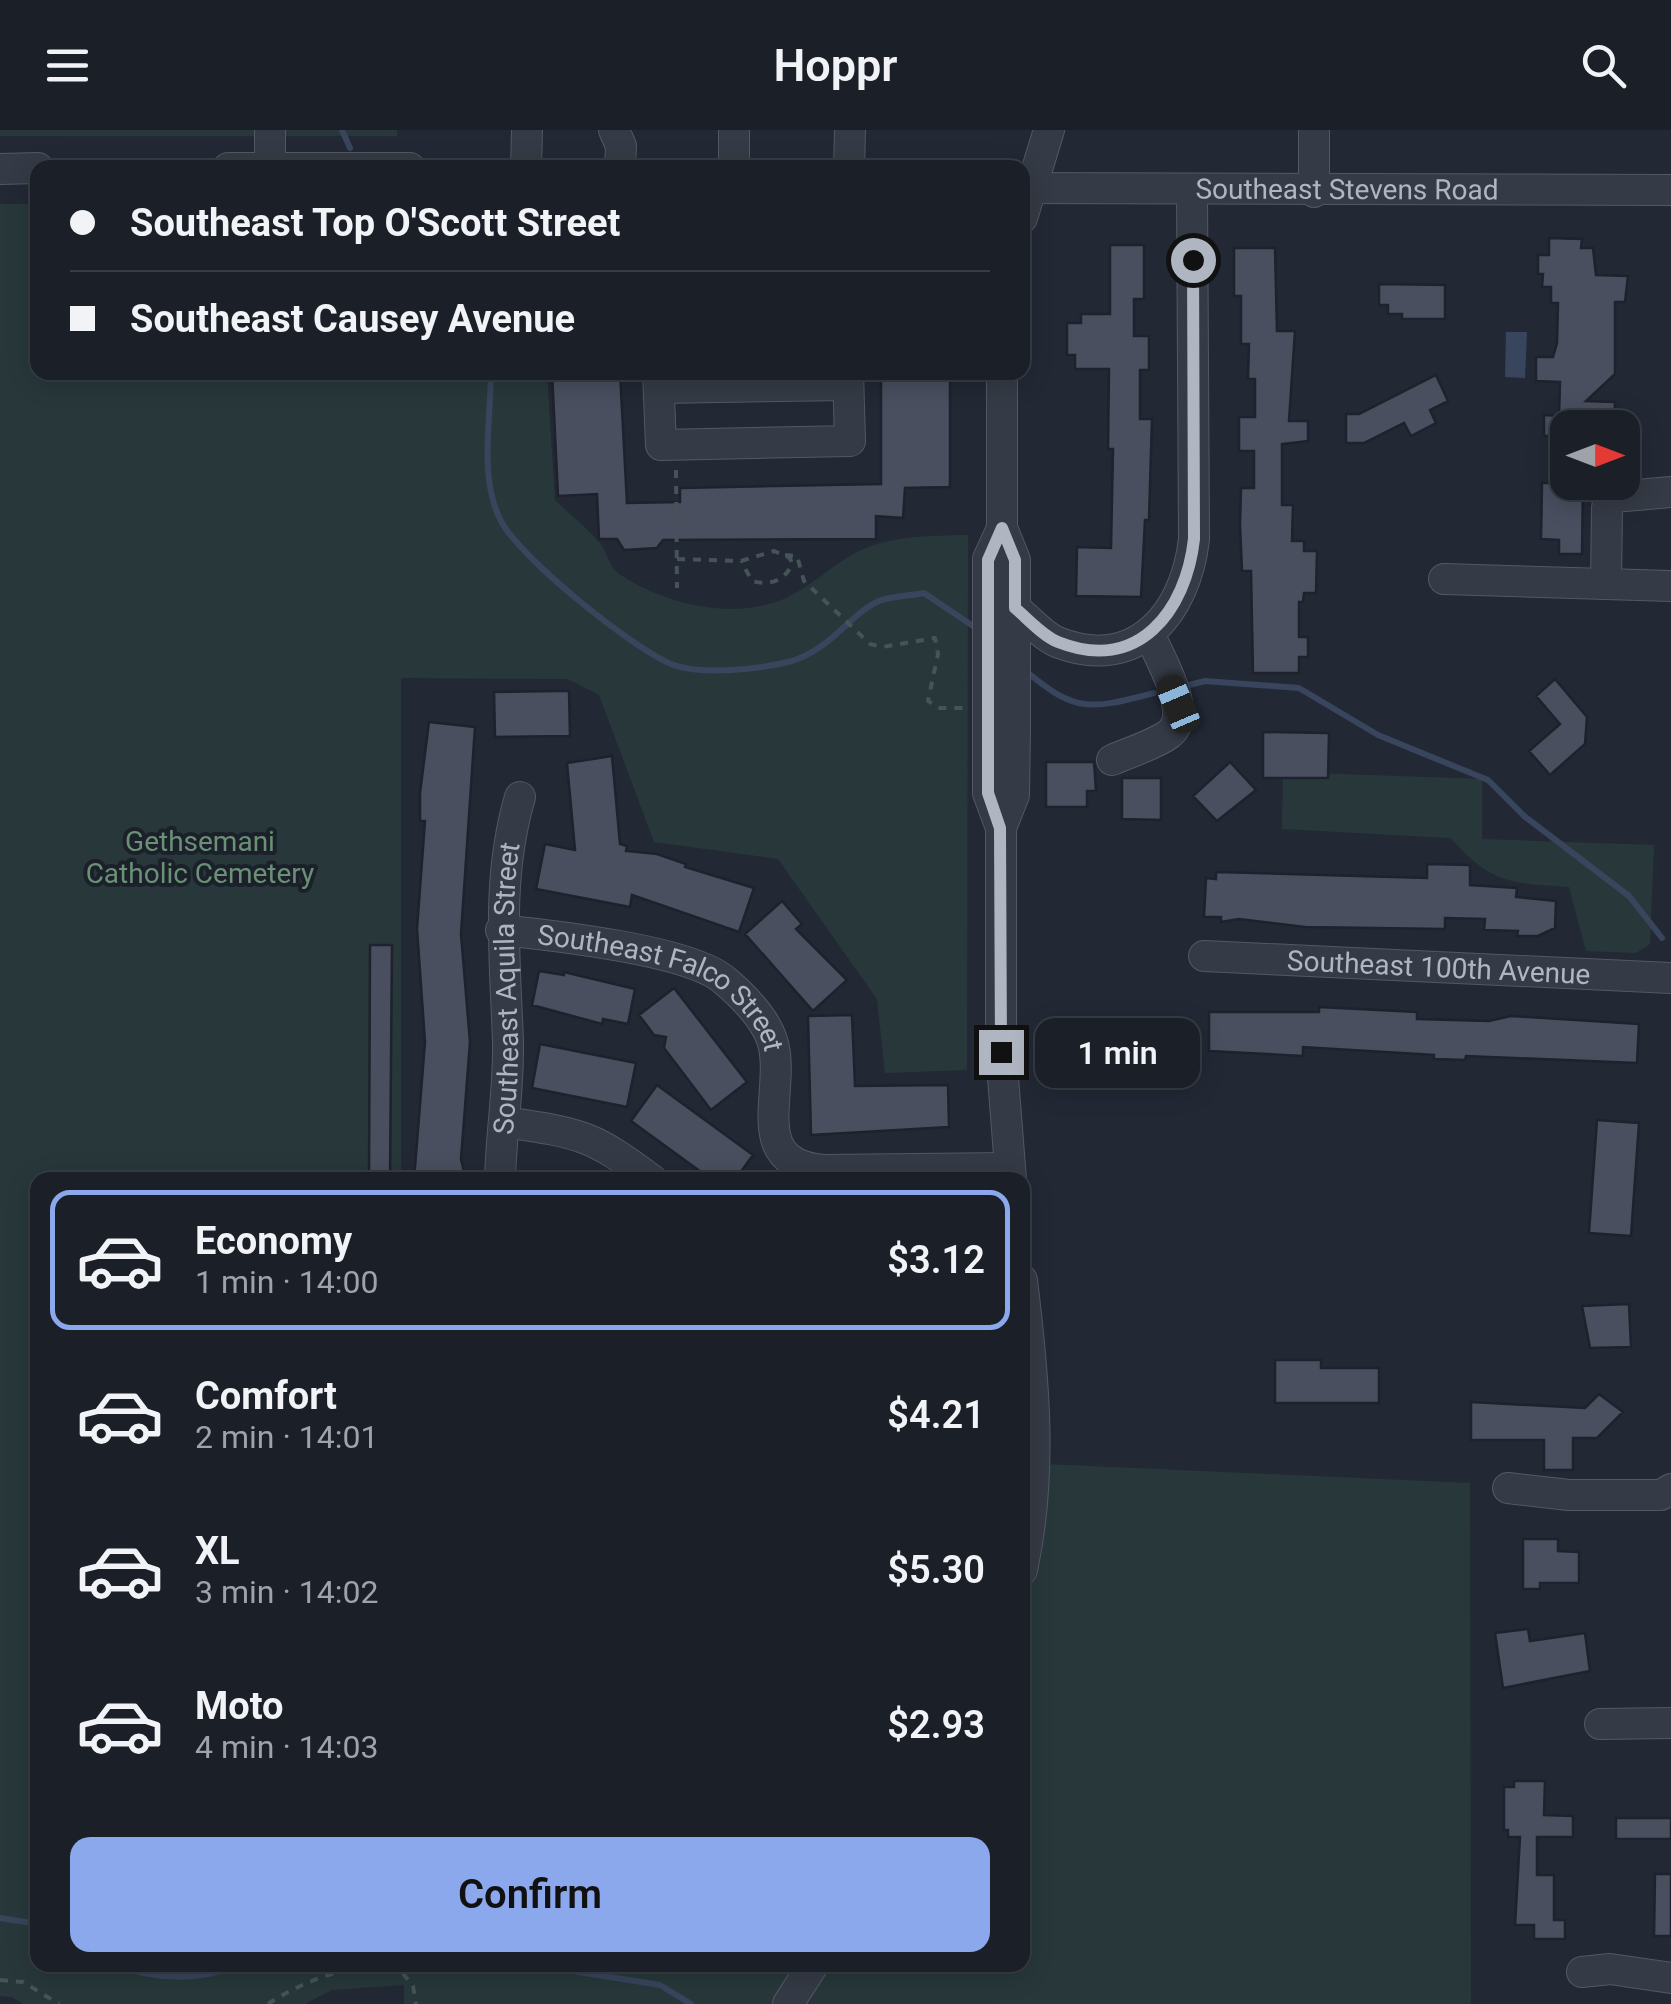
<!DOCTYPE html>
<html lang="en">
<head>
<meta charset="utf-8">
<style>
	:root { --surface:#1a1f28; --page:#272c34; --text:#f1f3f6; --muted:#9fa2a8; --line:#383d45; --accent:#8ba8ec }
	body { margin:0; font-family:Roboto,sans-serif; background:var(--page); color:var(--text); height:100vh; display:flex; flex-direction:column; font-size:38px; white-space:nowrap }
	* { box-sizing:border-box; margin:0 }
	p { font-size:32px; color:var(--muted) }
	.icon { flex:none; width:55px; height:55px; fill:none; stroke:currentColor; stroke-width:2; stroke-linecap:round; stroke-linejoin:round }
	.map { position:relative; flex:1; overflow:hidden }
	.panel { position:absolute; left:30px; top:1042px; width:1000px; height:800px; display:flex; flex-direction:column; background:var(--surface); border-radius:20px; box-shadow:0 5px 25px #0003,0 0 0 2px var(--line) }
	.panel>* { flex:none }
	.guide { position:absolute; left:30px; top:30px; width:1000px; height:220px; border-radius:20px; box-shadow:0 5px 25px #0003,0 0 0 2px var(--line); display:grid; align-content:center; height:220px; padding:0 40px; background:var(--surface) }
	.needle { width:65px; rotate:90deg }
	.tools { position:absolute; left:1550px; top:280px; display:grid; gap:20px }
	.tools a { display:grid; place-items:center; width:90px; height:90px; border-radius:20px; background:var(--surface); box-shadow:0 5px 25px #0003,0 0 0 2px var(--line); font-size:50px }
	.end { position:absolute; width:45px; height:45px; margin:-22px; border:12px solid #b0b5c2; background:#111; box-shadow:0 0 0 5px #111 }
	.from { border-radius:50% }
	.bubble { position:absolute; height:70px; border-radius:20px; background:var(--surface); box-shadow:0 5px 25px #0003,0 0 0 2px var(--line); font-size:32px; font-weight:600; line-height:70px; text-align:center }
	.car { position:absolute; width:30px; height:60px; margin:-30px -15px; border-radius:12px; box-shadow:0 0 8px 2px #0007; background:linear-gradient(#222 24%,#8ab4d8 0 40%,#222 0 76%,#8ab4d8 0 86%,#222 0) }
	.guide b { display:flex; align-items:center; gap:35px; height:95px; font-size:38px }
	.guide b+b { border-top:2px solid var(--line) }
	.guide i { width:25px; height:25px; background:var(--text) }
	ul { padding:18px 0 0; list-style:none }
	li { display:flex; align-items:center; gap:30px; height:140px; margin:0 20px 15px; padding:0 20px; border:5px solid transparent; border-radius:20px }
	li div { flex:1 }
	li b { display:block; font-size:38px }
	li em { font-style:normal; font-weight:600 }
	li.selected { border-color:var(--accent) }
	li>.icon { width:90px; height:90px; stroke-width:1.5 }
	.action { display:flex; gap:20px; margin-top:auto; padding:20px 40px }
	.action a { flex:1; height:115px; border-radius:20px; background:var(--accent); color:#111; font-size:40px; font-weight:600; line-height:115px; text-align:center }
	header { display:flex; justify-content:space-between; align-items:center; height:130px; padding:0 40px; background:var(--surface); font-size:45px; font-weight:600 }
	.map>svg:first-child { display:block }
	.green { fill:#28383a }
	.water { fill:#39455d }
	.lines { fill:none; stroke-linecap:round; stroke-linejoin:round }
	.stream { stroke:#39455d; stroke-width:6 }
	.building { fill:#494f5f; stroke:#1d222c; stroke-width:2.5 }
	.minor-casing { stroke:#535864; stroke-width:32 }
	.path { stroke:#465458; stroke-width:4; stroke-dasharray:8 8; stroke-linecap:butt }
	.minor { stroke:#353b46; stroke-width:30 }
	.route { stroke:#b0b5c2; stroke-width:12 }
	.labels { text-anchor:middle; stroke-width:8; stroke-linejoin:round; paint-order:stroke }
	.street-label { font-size:28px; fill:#b0b5c2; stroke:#1b202a }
	.park-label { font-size:28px; fill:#6a9076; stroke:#1b202a }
</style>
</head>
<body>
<header><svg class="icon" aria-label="menu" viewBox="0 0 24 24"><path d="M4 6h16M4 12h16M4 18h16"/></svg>Hoppr<svg class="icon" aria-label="search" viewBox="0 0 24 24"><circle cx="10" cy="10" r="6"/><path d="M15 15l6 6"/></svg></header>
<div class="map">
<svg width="1671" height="1874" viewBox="0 0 1671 1874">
	<rect width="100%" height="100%" fill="#222935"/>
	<path class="green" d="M 0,0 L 397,0 L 397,6 L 0,6 Z
		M 0,74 L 37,74 L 38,242 L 547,243 L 555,370 C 569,384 586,397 599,412 C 607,421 609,437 619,444 C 666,475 734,491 786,468 C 812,456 832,435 857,422 C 891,405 931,406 968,405 L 967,940 L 885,943 L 877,869 L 778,729 L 654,712 L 599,565 L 568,549 L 401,548 L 401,1050 L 38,1050 L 38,1835 L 1022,1835 L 1023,1333 L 1470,1353 L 1471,1874 L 404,1874 L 404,1855 L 332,1860 L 305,1874 L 23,1874 L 12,1867 L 0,1866 Z
		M 1283,642 L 1482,649 L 1482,709 L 1654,715 L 1650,814 L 1636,823 L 1586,821 L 1569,757 C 1510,753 1491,754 1451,708 L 1282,699 Z"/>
	<path class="water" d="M 1506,202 L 1527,202 L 1525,248 L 1505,247 Z"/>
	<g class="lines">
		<path class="stream" d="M 342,0 L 350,18
			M 491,242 C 491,290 478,349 502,393 C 523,430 631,517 671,534 C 700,546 762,539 792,531 C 831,519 850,484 879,471 C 892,466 910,466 924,463 L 979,500
			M 1026,541 C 1076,584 1092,579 1154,563
			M 1189,555 L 1205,551 L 1299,558 L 1378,605 L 1488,650 L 1524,686 L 1629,766 L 1662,808
			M 0,1788 L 38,1794
			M 116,1835 C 152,1849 200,1852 235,1835
			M 535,1835 L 660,1855 L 691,1874"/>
	</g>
	<path class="building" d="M 1549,108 L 1582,109 L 1581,118 L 1593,118 L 1596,145 L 1628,146 L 1625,172 L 1615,172 L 1615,244 L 1586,271 L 1615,272 L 1614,298 L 1568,298 L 1568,306 L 1544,306 L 1544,285 L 1559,286 L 1560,252 L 1536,251 L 1536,227 L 1553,227 L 1557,213 L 1558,173 L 1551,173 L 1551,157 L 1542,157 L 1543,144 L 1538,144 L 1538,125 L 1549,125 Z
		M 1110,115 L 1144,115 L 1144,169 L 1134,169 L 1134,206 L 1149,206 L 1149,240 L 1140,240 L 1140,289 L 1152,289 L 1149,390 L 1145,390 L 1141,467 L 1076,466 L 1077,417 L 1111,418 L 1113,319 L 1108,319 L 1109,239 L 1075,239 L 1075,225 L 1067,225 L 1067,193 L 1081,193 L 1081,184 L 1110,184 Z
		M 1234,118 L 1275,118 L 1277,201 L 1295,201 L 1289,291 L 1308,291 L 1308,311 L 1282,314 L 1282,375 L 1293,375 L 1292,411 L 1304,411 L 1304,421 L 1317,421 L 1316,463 L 1304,463 L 1303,472 L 1299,472 L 1299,507 L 1308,507 L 1308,527 L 1299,527 L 1299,543 L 1253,543 L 1251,441 L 1242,441 L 1240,395 L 1241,358 L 1254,358 L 1254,321 L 1239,321 L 1239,287 L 1255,287 L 1255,249 L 1248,249 L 1249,214 L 1241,214 L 1241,166 L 1234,166 Z
		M 1379,154 L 1445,155 L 1445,189 L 1402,189 L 1402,184 L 1388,184 L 1388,175 L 1379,175 Z
		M 552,242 L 620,242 L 627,373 L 680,372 L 680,358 L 881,354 L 881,242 L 950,242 L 950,357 L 905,358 L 903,388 L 876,386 L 876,409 L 663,410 L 657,418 L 624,420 L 617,409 L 599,409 L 597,364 L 558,366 Z
		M 1436,245 L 1448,271 L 1430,280 L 1436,293 L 1411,306 L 1404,293 L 1364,313 L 1346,313 L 1346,284 L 1359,284 Z
		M 1542,353 L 1583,353 L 1582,424 L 1559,424 L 1559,410 L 1541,409 Z
		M 1555,549 L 1587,587 L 1585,614 L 1550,645 L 1529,621 L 1560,594 L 1536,566 Z
		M 559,561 L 569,561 L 570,606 L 495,607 L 494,562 Z
		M 429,592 L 475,597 L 461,804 L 470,912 L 461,1029 L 466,1050 L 414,1050 L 425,912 L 417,799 L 425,691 L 420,691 L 420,663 Z
		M 1263,602 L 1329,603 L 1328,648 L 1263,648 Z
		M 612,626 L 620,714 L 627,716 L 626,721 L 657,724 L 686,734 L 685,737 L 754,758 L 739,802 L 632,765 L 630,777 L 536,759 L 545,714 L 575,720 L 567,633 Z
		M 1046,632 L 1094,632 L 1096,661 L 1087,661 L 1087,677 L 1046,677 Z
		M 1230,632 L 1256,660 L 1217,691 L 1193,666 Z
		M 1122,648 L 1161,648 L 1161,690 L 1122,689 Z
		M 1427,734 L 1470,735 L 1470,755 L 1517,758 L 1516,767 L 1556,771 L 1555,798 L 1538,806 L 1517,806 L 1518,801 L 1484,800 L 1485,789 L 1445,788 L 1445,799 L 1305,797 L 1239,789 L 1221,792 L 1221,787 L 1204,787 L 1206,748 L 1216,749 L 1216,742 L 1427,748 Z
		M 782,771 L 802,794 L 796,799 L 847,850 L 813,881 L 745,804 Z
		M 370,815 L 392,815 L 390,1050 L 369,1050 Z
		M 539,841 L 564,845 L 564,842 L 635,859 L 628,894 L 603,889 L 602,894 L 532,875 Z
		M 674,858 L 747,952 L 711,980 L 664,918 L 666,907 L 654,905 L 639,885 Z
		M 1319,877 L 1417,882 L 1417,889 L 1489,891 L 1511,886 L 1639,894 L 1637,933 L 1466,926 L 1465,930 L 1434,929 L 1434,925 L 1303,917 L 1303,926 L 1209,921 L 1209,882 L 1319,882 Z
		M 852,885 L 855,956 L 948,955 L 949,997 L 811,1005 L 808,886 Z
		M 540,914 L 636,933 L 627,977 L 532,958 Z
		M 657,955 L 753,1025 L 735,1050 L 712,1050 L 631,991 Z
		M 1597,990 L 1639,993 L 1631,1106 L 1589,1103 Z
		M 1629,1174 L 1631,1217 L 1590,1218 L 1582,1176 Z
		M 1275,1230 L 1321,1230 L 1321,1238 L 1379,1238 L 1379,1273 L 1275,1273 Z
		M 1599,1264 L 1623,1282 L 1597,1308 L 1573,1308 L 1573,1340 L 1544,1340 L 1544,1310 L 1471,1310 L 1471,1272 L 1585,1278 Z
		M 1523,1409 L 1558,1409 L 1558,1421 L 1579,1422 L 1579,1453 L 1540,1453 L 1540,1459 L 1523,1459 Z
		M 1528,1499 L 1530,1511 L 1585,1503 L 1590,1541 L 1503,1558 L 1495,1503 Z
		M 1514,1651 L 1545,1651 L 1544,1685 L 1573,1686 L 1573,1707 L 1537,1707 L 1537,1745 L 1554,1745 L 1554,1790 L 1565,1790 L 1565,1809 L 1534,1809 L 1534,1795 L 1515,1795 L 1520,1707 L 1508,1707 L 1508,1700 L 1504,1700 L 1504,1657 L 1514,1657 Z
		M 1616,1688 L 1671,1688 L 1671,1709 L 1616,1709 Z
		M 1655,1744 L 1671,1744 L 1671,1806 L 1654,1806 Z"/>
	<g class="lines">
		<g class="minor-casing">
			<g id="minor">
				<path d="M 614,0 L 621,16 L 620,38"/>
				<path d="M 734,0 L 734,38"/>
				<path d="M 270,37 L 270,0"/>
				<path d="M 228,38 L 410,38"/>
				<path d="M 526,38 L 527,0"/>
				<path d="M 849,38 L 850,0"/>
				<path d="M 0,39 L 38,38"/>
				<path id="s1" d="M 1022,58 L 1671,60"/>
				<path d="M 1314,62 L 1314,0"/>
				<path d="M 1022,88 L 1049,0"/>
				<path d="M 658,242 L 661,315 L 850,311 L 848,242"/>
				<path d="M 659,258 L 848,255"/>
				<path d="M 1002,398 L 988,429 L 988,663 L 1001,698 L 1001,922 L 1011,1050"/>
				<path d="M 1444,449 L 1671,456"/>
				<path d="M 1606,454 L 1607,377 L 1614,367 L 1671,362"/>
				<path d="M 1015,478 C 1027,488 1043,506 1057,512 C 1138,544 1186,481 1194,409 L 1192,60"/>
				<path d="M 1112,630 C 1130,622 1154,615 1169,604 C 1195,584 1158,526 1149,503"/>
				<path d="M 1001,698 L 1014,665 L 1015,598 L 1015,430 L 1002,398 L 1002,242"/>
				<path id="s2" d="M 501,800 C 549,805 689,820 724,850 C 741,864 765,888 772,910 C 788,958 743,1033 823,1040 L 1009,1038"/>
				<path id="s3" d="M 1204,826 L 1671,848"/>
				<path d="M 504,992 C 579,1003 591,1004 652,1050"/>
				<path id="s4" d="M 500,1050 C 501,1004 509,958 508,912 C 505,828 496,749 520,667"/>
				<path d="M 1022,1150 C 1034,1249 1043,1342 1022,1440"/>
				<path d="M 1508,1358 L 1569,1365 L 1661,1365 L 1671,1359"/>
				<path d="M 1600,1594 L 1671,1593"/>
				<path d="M 1582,1842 L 1610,1839 L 1671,1848"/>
				<path d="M 788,1874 L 813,1835"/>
			</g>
		</g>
		<path class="path" d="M 676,340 L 677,458
			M 785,425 L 797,426 L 804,451 L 870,514 L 882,517 L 935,508 L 938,524 L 928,571 L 940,578 L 965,578
			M 677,429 L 741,431 L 774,421 L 790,428 L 792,434 C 785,451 769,456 752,451 L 741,431
			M 0,1850 L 23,1852 L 59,1874
			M 268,1874 C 303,1851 358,1828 401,1841 L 413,1856 L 416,1874"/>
		<use href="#minor" class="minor"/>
	</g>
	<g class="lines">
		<path class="route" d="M 1001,922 L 1000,698 L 988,663 L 988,430 L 1002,398 L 1015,430 L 1015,478 C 1027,488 1043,506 1058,512 C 1138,544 1186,481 1194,409 L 1193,130"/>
	</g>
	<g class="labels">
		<g class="street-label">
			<text dy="10" stroke="none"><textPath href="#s1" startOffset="325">Southeast Stevens Road</textPath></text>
			<text dy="10" stroke="none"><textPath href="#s3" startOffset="235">Southeast 100th Avenue</textPath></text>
			<text dy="10" stroke="none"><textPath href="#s4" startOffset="192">Southeast Aquila Street</textPath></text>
			<text dy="10" stroke="none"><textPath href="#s2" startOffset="178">Southeast Falco Street</textPath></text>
		</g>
		<g class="park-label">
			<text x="200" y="721">Gethsemani<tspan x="200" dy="32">Catholic Cemetery</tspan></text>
		</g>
	</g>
</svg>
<div class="tools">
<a><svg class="needle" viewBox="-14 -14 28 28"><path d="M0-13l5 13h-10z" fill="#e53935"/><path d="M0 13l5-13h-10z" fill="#9fa2a8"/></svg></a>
</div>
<i class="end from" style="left:1193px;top:130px"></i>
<i class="end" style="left:1001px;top:922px"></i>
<div class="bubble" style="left:1035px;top:888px;width:165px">1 min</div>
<i class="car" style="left:1178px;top:574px;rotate:337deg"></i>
<div class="guide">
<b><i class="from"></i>Southeast Top O'Scott Street</b>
<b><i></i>Southeast Causey Avenue</b>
</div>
<section class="panel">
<ul>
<li class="selected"><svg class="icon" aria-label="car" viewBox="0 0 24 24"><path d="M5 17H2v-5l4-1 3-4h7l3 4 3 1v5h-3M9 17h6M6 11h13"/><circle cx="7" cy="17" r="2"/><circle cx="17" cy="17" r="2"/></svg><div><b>Economy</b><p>1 min · 14:00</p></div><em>$3.12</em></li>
<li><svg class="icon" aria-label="car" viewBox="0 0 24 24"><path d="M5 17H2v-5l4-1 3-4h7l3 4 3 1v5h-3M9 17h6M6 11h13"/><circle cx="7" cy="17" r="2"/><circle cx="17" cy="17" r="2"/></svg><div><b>Comfort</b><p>2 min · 14:01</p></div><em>$4.21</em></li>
<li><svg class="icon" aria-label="car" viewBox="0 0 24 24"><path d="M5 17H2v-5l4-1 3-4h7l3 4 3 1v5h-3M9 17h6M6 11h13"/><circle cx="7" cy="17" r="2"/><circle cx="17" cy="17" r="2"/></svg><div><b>XL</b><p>3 min · 14:02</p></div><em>$5.30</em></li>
<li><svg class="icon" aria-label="car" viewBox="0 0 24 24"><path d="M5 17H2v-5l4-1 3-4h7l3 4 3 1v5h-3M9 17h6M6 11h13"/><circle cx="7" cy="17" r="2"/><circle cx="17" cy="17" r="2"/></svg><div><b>Moto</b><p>4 min · 14:03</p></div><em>$2.93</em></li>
</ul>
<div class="action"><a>Confirm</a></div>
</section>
</div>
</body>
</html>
